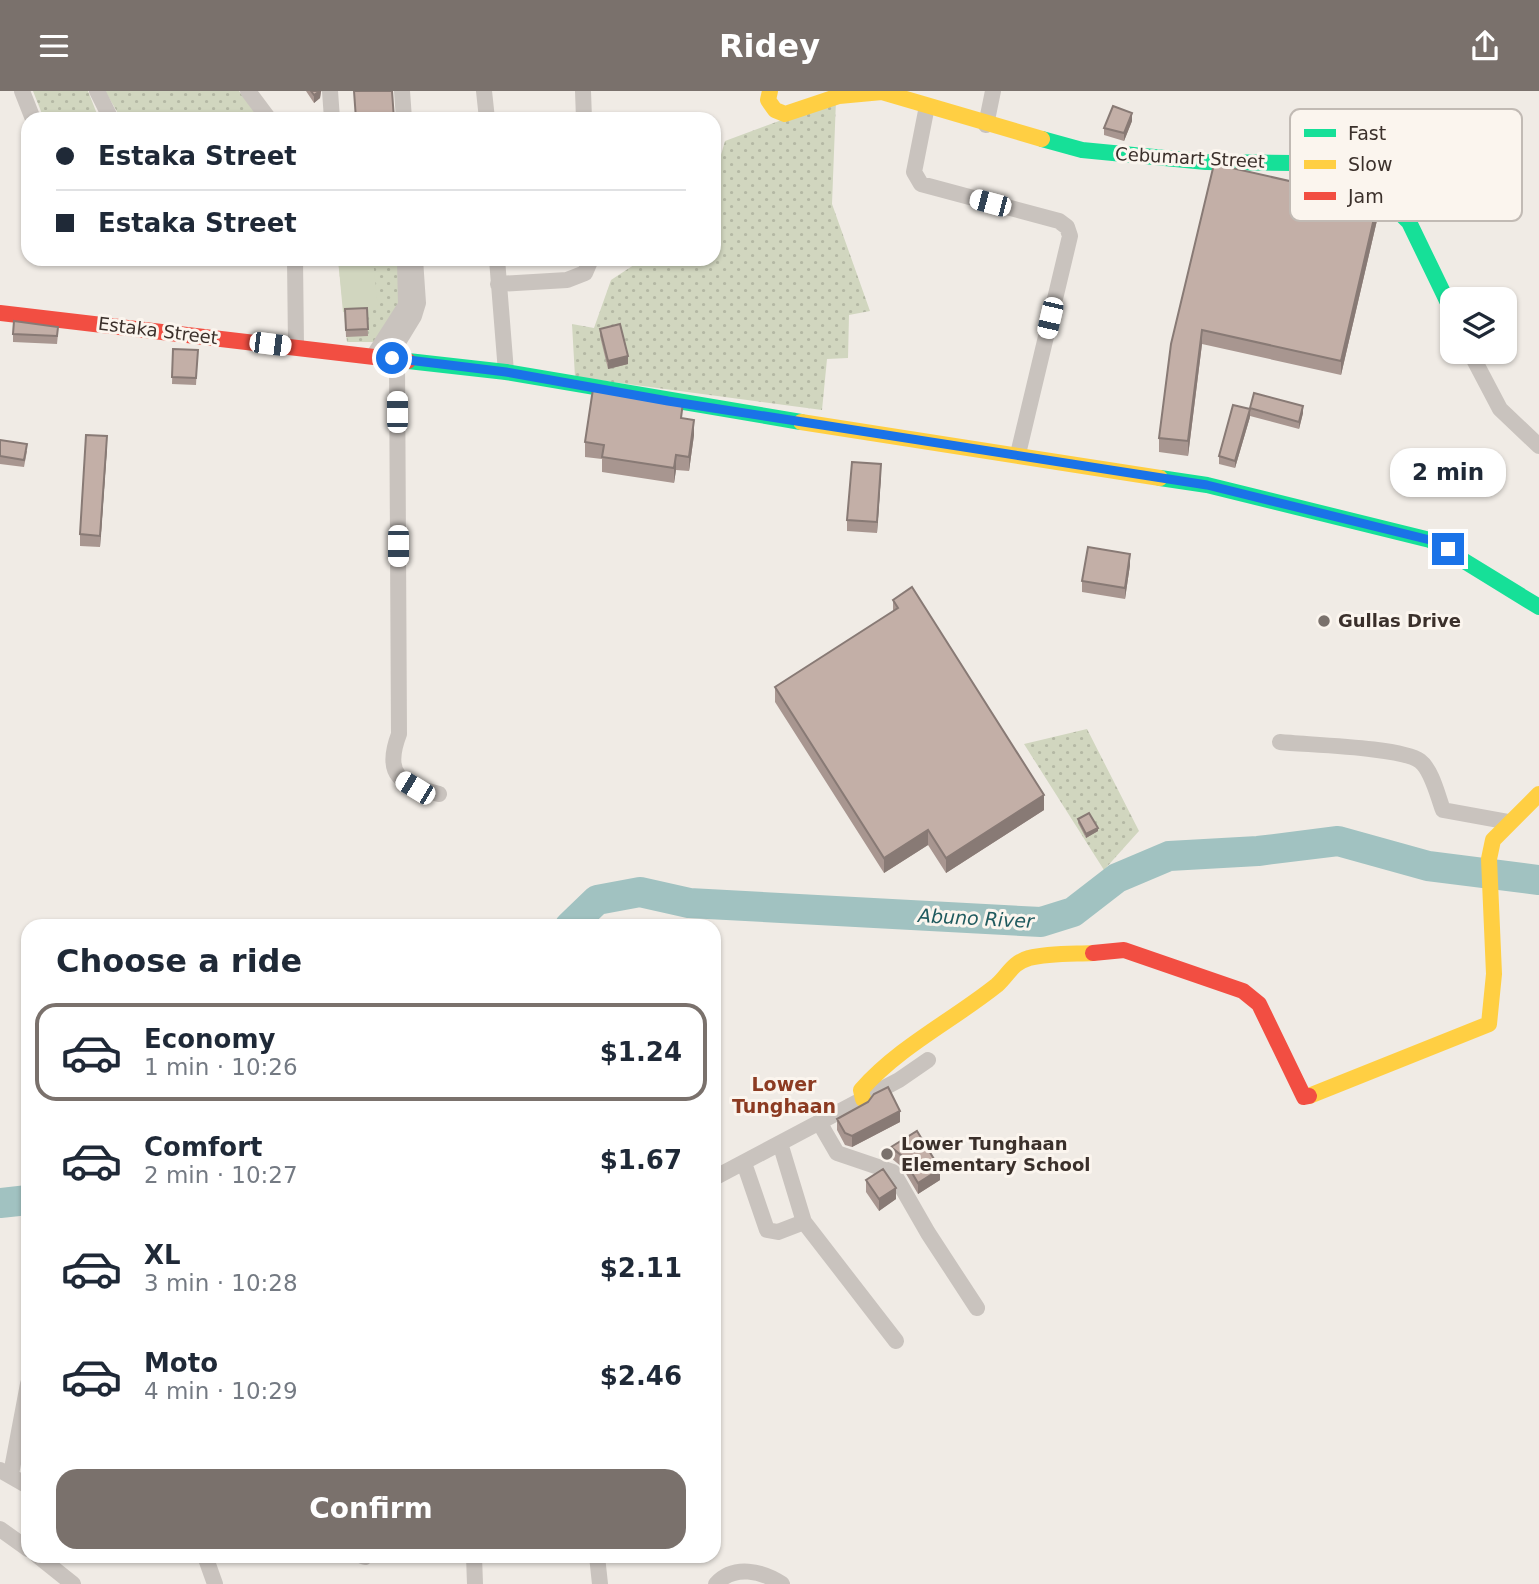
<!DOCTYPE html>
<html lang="en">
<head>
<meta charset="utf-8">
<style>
	:root { --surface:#fff; --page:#f2f2f3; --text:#1f2937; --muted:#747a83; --line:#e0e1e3; --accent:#7a716c }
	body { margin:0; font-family:"DejaVu Sans",sans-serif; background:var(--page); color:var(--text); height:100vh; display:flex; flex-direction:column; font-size:26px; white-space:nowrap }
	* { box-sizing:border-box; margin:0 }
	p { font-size:23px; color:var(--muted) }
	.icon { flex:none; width:38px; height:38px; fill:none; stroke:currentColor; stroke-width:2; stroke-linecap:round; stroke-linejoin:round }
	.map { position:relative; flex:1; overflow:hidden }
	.side { position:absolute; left:21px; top:828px; width:700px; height:644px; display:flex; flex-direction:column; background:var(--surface); border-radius:21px; box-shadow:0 2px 5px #0004 }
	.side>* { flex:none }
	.hud { position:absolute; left:21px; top:21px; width:700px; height:154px; border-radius:21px; box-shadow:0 2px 5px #0004; display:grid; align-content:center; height:154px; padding:0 35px; background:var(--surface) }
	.tools { position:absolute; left:1440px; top:196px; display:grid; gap:14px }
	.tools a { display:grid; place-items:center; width:77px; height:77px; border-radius:14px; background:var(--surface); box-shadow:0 2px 5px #0004; font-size:35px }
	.end { position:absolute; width:32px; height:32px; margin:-16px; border:9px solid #1a73e8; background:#fff; box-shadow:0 0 0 4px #fff }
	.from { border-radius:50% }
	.bubble { position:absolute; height:49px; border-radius:21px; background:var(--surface); box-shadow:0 2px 5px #0004; font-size:23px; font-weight:700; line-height:49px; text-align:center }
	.car { position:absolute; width:21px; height:42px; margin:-21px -10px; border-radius:9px; box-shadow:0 0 5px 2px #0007; background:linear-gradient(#fff 24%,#345 0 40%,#fff 0 76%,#345 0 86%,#fff 0) }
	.hud b { display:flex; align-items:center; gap:24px; height:66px; font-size:26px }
	.hud b+b { border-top:2px solid var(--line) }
	.hud i { width:18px; height:18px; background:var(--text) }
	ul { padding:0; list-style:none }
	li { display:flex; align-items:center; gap:21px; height:98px; margin:0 14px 10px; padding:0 21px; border:4px solid transparent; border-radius:21px }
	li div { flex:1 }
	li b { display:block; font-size:26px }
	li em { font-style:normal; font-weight:700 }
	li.on { border-color:var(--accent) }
	li>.icon { width:63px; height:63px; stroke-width:1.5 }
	h2 { padding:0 35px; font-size:32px; line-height:84px }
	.primary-button { display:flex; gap:14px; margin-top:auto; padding:14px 35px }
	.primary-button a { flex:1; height:80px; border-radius:21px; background:var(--accent); color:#fff; font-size:28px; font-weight:700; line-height:80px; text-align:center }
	header { display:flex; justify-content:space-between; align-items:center; height:91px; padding:0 35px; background:var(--accent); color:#fff; font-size:32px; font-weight:700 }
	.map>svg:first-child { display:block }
	.grass { fill:url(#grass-dots) }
	.green { fill:#d1d6bf }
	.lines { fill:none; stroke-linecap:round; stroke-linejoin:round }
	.river { stroke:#a1c2c1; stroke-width:30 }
	.street { stroke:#c9c3be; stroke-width:16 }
	.fast { stroke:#16e098; stroke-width:16 }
	.slow { stroke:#ffcf43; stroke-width:16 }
	.jam { stroke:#f24e42; stroke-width:16 }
	.wall { fill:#a89690 }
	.shaded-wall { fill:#887a75 }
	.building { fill:#c3afa7; stroke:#887a75; stroke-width:2 }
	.route { stroke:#1a73e8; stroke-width:9 }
	.poi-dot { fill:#7a716c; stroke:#fbf5ee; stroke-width:2.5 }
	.labels { text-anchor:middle; stroke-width:6; stroke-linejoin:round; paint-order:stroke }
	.street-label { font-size:18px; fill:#3b302b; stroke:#fbf5ee }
	.poi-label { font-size:18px; font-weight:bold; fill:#3b302b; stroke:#fbf5ee; text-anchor:start }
	.water-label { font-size:19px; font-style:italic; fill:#1f5a5e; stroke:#fbf5ee }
	.neighbourhood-label { font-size:19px; font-weight:bold; fill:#8c3b22; stroke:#fbf5ee }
	.key { fill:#fbf5ee; stroke:#c1bab4; stroke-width:2 }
	.key-label { font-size:19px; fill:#3b302b }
</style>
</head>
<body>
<header><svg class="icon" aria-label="menu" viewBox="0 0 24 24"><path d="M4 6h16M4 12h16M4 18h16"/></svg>Ridey<svg class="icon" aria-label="share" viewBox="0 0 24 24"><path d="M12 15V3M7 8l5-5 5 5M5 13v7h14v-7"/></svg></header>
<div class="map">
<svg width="1539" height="1493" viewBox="0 0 1539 1493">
	<defs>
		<pattern id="grass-dots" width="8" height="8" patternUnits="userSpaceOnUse" patternTransform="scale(1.75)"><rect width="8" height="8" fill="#d1d6bf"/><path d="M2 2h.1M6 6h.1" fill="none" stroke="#b4b8a4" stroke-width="1.8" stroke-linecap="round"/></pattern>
	</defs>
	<rect width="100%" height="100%" fill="#f0ebe5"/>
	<path class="grass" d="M 33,0 L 88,0 L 99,28 L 44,28 Z
		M 105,0 L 239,0 L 260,28 L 180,28 L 119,24 Z
		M 836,9 L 832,113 L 870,220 L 849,224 L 848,267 L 827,268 L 822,319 L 575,286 L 572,233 L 594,237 L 611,189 L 643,168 L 714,168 L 714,88 L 725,50 Z
		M 338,168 L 398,168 L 401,213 L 376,251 L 347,251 Z
		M 1087,638 L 1139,740 L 1104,779 L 1024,653 Z"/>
	<path class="green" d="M 338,168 L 373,168 L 378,218 L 343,221 Z"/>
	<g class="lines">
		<path class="river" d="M 570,835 L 597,809 L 640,801 L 689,812 L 1041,831 L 1073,821 L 1117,787 L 1169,765 L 1258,760 L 1338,750 L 1428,775 L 1539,789
			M 0,1112 L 28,1109"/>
		<path class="street" d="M 22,0 L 33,28
			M 97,0 L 111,28
			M 248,0 L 269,28
			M 330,0 L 332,28
			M 402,0 L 404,28
			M 484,0 L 487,28
			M 583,0 L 584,28
			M 927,15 L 914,81 L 921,93 L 1059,130 L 1067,136 L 1070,145 L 1018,363
			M 986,34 L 993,0
			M 295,168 L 296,256
			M 497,168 L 506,281
			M 498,193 L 567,189 L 585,182 L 591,168
			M 1470,261 L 1500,318 L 1539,355
			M 374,264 L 406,214 L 405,168
			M 389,266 L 414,225 L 418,212 L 415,168
			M 397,267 L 399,643 C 383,685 401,693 439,703
			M 1280,651 C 1308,654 1401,656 1420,670 C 1432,679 1438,706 1443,719 L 1509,731
			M 819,1031 L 837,1062 L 893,1081 L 928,1142 L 977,1217
			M 780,1052 L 804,1131 L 896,1250
			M 744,1072 L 767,1139 L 778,1141 L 804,1131
			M 714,1087 L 899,989 L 928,969
			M 0,1379 L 28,1395
			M 11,1383 L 28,1293
			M 0,1438 L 28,1458
			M 38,1465 L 73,1493
			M 205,1465 L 215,1493
			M 362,1465 L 365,1466
			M 474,1465 L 475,1493
			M 597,1465 L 600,1493
			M 716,1493 C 734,1473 762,1480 782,1493"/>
		<path class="fast" d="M 1042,48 L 1082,59 L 1206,71 L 1292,72 L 1348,90 L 1396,118 L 1409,131 L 1452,220
			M 408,270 L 506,281 L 801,331
			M 1160,387 L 1207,394 L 1430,449 L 1539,516"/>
		<path class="slow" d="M 770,0 L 768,9 L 775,19 L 785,23 L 839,5 L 882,1 L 1042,48
			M 801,331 L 1160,387
			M 1309,1005 L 1489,933 L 1494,883 L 1489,768 L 1493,749 L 1539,703
			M 863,1008 L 861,999 C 900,955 952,930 997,894 C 1009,883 1012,872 1029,867 C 1049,862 1073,863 1093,862"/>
		<path class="jam" d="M 0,222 L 408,270
			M 1093,862 L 1124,859 L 1243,900 L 1259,913 L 1304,1006 L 1309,1005"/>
	</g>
	<path class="wall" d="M 306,0 L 321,0 L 320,7 L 314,12 Z
		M 1132,30 L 1124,50 L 1104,44 L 1104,37 Z
		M 1378,125 L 1341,284 L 1202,253 L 1188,365 L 1159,361 L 1159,347 L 1171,253 Z
		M 367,217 L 368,245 L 346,246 L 345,218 Z
		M 600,238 L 628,273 L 608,278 L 600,245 Z
		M 13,243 L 58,243 L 57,253 L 13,251 Z
		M 173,258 L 198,259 L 196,294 L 172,293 Z
		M 1250,317 L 1303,322 L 1299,338 L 1250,325 Z
		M 1250,326 L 1235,377 L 1219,373 L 1219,365 Z
		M 683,327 L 694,344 L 689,380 L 676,379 L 674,392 L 602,381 L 602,368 L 585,366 L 585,351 Z
		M 0,349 L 27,360 L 24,376 L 0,373 Z
		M 107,356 L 100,456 L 80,455 L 80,443 Z
		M 881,384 L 877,442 L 847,440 L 847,429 Z
		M 1130,474 L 1125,508 L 1082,501 L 1082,490 Z
		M 893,509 L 1044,719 L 946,782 L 928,754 L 884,782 L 775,611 L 775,596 L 893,521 Z
		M 1078,728 L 1098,740 L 1086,747 L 1078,732 Z
		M 837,1028 L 900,1031 L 852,1056 L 845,1054 L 837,1039 Z
		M 891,1056 L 940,1089 L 918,1103 L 902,1076 L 891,1067 Z
		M 866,1089 L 896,1108 L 879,1120 L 866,1101 Z"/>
	<path class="shaded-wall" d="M 320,0 L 321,0 L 320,7 L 314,12 L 314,4 Z
		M 1132,22 L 1132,30 L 1124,50 L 1124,42 Z
		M 1378,110 L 1378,125 L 1341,284 L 1341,270 Z
		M 1202,239 L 1202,253 L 1188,365 L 1188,350 Z
		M 628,265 L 628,273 L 608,278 L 608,270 Z
		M 1303,315 L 1303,322 L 1299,338 L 1299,331 Z
		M 1250,318 L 1250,326 L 1235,377 L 1235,370 Z
		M 694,329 L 694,344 L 689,380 L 689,366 Z
		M 107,345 L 107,356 L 100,456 L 100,445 Z
		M 676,364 L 676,379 L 674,392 L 674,377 Z
		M 881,373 L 881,384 L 877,442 L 877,431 Z
		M 1130,463 L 1130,474 L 1125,508 L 1125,497 Z
		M 1044,704 L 1044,719 L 946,782 L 946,767 Z
		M 1098,737 L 1098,740 L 1086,747 L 1086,743 Z
		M 928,739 L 928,754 L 884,782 L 884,767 Z
		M 900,1020 L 900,1031 L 852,1056 L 852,1045 Z
		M 940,1078 L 940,1089 L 918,1103 L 918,1092 Z
		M 896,1097 L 896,1108 L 879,1120 L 879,1108 Z"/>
	<path class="building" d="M 311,0 L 320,0 L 314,4 Z
		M 354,0 L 392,0 L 394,28 L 356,28 Z
		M 1113,15 L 1132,22 L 1124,42 L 1104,37 Z
		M 1214,73 L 1378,110 L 1341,270 L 1202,239 L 1188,350 L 1159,347 L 1171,253 Z
		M 367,217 L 368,238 L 346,239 L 345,218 Z
		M 14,230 L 58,236 L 57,245 L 13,243 Z
		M 620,233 L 628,265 L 608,270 L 600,238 Z
		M 173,258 L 198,259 L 196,287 L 172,286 Z
		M 593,298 L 683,311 L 681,327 L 694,329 L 689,366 L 676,364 L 674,377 L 602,366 L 604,354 L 585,351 Z
		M 1254,302 L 1303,315 L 1299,331 L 1250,317 Z
		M 1233,314 L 1250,318 L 1235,370 L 1219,365 Z
		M 86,344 L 107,345 L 100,445 L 80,443 Z
		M 0,349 L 27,353 L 24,369 L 0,365 Z
		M 852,371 L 881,373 L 877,431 L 847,429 Z
		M 1088,456 L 1130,463 L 1125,497 L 1082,490 Z
		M 912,496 L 1044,704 L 946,767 L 928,739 L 884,767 L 775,596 L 898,517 L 893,509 Z
		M 1089,722 L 1098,737 L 1086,743 L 1078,728 Z
		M 888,996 L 900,1020 L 852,1045 L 845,1042 L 837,1028 L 868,1011 L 874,1003 Z
		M 917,1040 L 940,1078 L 918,1092 L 902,1065 L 891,1056 Z
		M 883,1078 L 896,1097 L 879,1108 L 866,1089 Z"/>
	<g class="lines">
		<path class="route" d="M 392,267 L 506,281 L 668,310 L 1207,394 L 1430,449 L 1448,458"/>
	</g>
	<g class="poi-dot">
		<circle cx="1324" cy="530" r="7"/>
		<circle cx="887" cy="1063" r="7"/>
	</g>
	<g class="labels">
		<g class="street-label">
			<text transform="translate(1190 67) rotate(3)" y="6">Cebumart Street</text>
			<text transform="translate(158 240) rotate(7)" y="6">Estaka Street</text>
		</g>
		<g class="poi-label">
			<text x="1338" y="536">Gullas Drive</text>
			<text x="901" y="1059">Lower Tunghaan<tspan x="901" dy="21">Elementary School</tspan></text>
		</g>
		<g class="water-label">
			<text transform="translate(976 827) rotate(3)" y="7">Abuno River</text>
		</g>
		<g class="neighbourhood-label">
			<text x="784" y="1000">Lower<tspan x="784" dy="22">Tunghaan</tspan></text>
		</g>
	</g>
	<rect x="1290" y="18" width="232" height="112" rx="10" class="key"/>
	<rect x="1304" y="38" width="32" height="8" fill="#16e098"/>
	<rect x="1304" y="69" width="32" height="9" fill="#ffcf43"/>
	<rect x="1304" y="101" width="32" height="8" fill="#f24e42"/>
	<g class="key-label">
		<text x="1348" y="49">Fast</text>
		<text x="1348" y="80">Slow</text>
		<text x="1348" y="112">Jam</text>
	</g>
</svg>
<div class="tools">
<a><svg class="icon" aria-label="layers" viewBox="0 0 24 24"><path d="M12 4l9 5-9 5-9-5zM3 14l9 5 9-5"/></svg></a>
</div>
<i class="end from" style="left:392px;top:267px"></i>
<i class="end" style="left:1448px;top:458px"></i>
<div class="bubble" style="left:1390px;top:357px;width:116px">2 min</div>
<i class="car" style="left:990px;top:112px;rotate:285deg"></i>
<i class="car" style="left:1050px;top:227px;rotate:193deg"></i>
<i class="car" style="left:270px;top:253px;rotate:97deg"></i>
<i class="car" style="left:397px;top:321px;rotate:0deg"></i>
<i class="car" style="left:398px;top:455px;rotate:180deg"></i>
<i class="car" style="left:415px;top:697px;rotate:301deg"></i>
<div class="hud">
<b><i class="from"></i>Estaka Street</b>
<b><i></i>Estaka Street</b>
</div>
<section class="side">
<h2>Choose a ride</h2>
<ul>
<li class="on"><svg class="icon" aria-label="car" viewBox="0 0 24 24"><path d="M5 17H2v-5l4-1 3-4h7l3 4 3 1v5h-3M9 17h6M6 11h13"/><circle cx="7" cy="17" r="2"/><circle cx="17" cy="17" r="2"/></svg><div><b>Economy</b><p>1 min · 10:26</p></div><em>$1.24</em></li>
<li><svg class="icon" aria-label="car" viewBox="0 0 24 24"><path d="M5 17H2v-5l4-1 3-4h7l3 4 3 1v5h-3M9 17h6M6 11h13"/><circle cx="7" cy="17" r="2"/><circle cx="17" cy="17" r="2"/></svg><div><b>Comfort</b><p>2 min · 10:27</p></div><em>$1.67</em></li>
<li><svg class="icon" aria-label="car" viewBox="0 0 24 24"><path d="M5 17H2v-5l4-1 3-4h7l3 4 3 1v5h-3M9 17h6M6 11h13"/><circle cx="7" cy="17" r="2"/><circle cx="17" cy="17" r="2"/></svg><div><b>XL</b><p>3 min · 10:28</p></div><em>$2.11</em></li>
<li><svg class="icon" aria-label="car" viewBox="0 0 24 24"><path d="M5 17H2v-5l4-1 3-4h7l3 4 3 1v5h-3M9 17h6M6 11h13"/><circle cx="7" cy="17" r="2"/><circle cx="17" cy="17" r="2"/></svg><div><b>Moto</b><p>4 min · 10:29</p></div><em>$2.46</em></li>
</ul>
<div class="primary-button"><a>Confirm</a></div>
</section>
</div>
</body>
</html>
